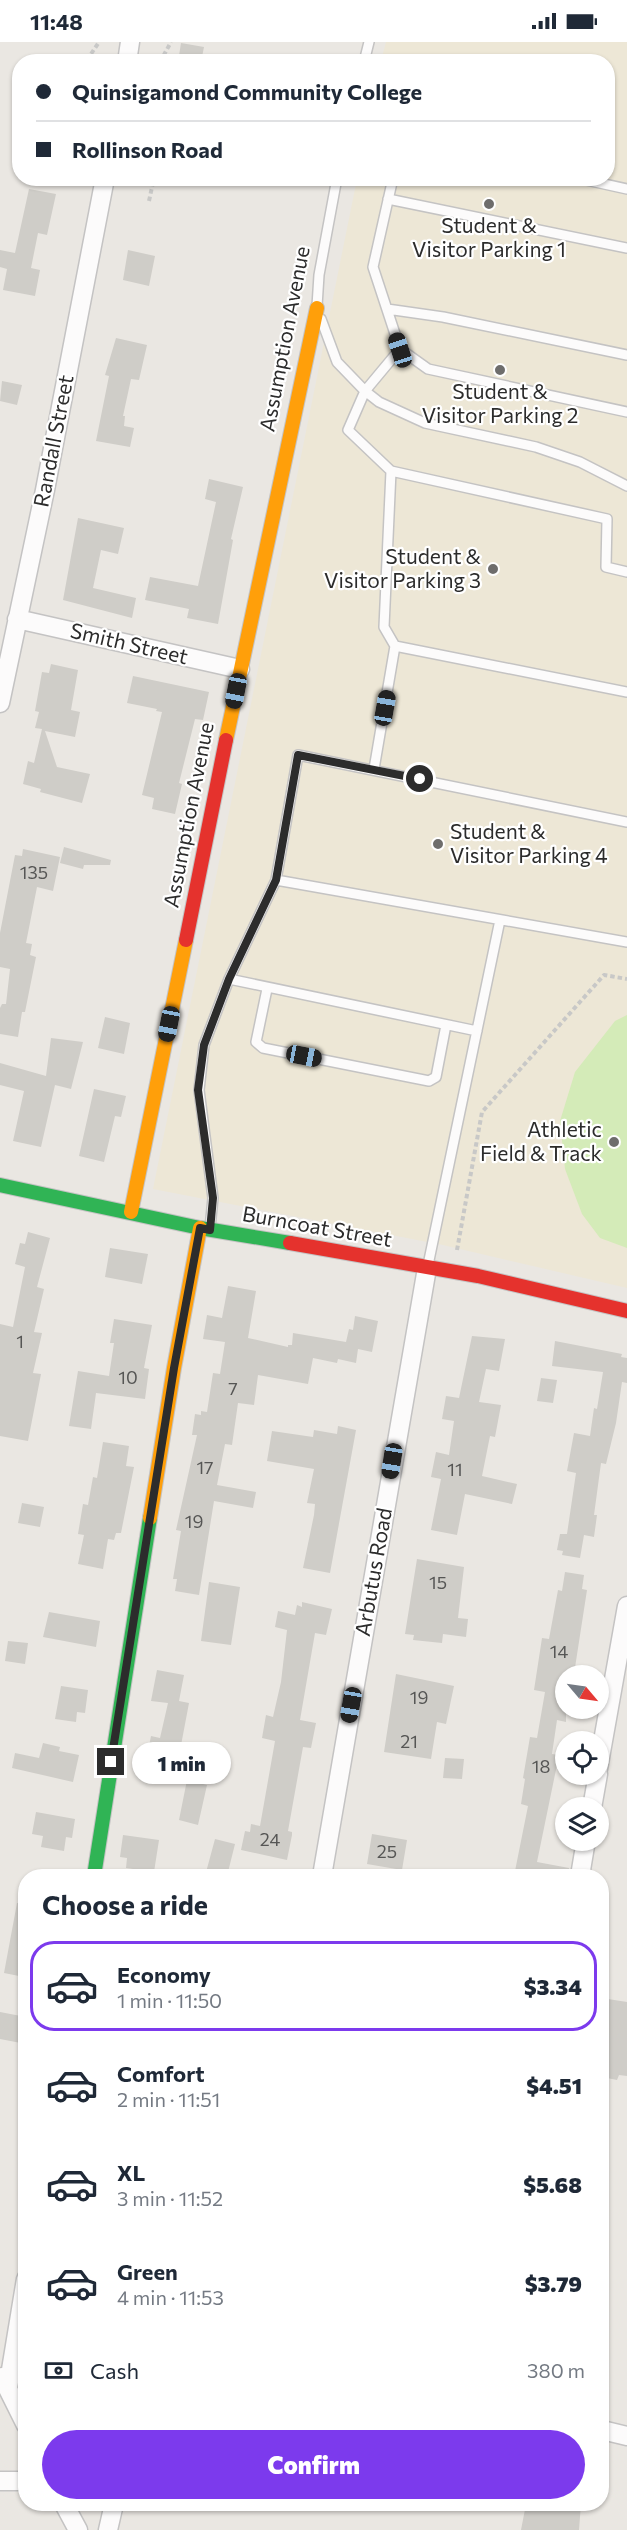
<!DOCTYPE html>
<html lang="en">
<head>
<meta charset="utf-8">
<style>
	:root { --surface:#fff; --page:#f2f2f3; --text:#1f2937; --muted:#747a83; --line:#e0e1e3; --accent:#7c3aed }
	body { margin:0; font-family:Commissioner,sans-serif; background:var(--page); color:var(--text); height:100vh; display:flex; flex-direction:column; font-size:22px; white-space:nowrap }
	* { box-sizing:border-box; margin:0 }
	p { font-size:20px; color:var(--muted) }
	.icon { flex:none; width:33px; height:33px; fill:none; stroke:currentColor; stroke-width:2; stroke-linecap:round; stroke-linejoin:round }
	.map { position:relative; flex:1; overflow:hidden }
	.panel { position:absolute; left:18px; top:1827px; width:591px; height:642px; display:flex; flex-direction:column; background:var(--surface); border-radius:24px; box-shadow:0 2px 4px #0004 }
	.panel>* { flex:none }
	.banner { position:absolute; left:12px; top:12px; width:603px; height:132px; border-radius:24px; box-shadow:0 2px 4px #0004; display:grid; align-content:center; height:132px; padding:0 24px; background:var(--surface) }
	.needle { width:39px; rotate:119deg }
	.controls { position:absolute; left:555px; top:1623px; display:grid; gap:12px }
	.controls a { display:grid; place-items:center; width:54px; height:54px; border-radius:50%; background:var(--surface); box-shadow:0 2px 4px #0004; font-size:30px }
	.end { position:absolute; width:27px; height:27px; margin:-14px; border:8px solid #2c2c2c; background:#fff; box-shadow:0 0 0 3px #fff }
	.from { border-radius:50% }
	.bubble { position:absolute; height:42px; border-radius:21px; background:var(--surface); box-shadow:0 2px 4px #0004; font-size:20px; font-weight:800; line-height:42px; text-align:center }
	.car { position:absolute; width:18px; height:36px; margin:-18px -9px; border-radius:8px; box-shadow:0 0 4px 2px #0007; background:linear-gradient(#222 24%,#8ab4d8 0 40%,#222 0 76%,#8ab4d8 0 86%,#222 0) }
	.banner b { display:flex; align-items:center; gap:21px; height:57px; font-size:22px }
	.banner b+b { border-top:2px solid var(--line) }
	.banner i { width:15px; height:15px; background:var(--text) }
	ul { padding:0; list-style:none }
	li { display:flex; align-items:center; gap:18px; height:90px; margin:0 12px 9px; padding:0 12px; border:3px solid transparent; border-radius:24px }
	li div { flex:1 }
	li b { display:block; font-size:22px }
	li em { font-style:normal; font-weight:800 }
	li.selected { border-color:var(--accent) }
	li>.icon { width:54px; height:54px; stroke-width:1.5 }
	h2 { padding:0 24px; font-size:27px; line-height:72px }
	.pay { display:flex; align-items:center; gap:15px; height:66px; padding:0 24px; font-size:22px }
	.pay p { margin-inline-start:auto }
	.button { display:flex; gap:12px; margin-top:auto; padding:12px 24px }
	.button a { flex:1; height:69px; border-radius:36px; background:var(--accent); color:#fff; font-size:24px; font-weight:800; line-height:69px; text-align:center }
	.status { display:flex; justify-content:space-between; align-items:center; height:42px; padding:0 30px; background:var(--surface); direction:ltr }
	.status svg { height:16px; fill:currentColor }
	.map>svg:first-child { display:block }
	.education { fill:#ede7d6 }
	.pitch { fill:#d4ebb8 }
	.building { fill:#cfcdc8 }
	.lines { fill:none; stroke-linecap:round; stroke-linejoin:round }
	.lane-casing { stroke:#c4c3c3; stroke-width:12 }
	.street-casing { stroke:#c4c3c3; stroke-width:21 }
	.fast-casing { stroke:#c4c3c3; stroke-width:16 }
	.slow-casing { stroke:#c4c3c3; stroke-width:16 }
	.jam-casing { stroke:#c4c3c3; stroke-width:16 }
	.path { stroke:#c8c8c7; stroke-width:4; stroke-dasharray:4.5 3; stroke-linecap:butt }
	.lane { stroke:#fcfbfb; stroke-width:9 }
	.street { stroke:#fcfbfb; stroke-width:18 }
	.fast { stroke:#30b455; stroke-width:14 }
	.slow { stroke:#ff9f0a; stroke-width:14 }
	.jam { stroke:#e5322d; stroke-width:14 }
	.route { stroke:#2c2c2c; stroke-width:8 }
	.poi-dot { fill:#6e6d6c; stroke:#fff; stroke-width:2 }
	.labels { text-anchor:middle; stroke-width:4.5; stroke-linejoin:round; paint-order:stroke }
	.number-label { font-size:18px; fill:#565655 }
	.poi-label { font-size:21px; fill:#2c2c2c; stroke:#fff }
	.street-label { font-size:21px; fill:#2c2c2c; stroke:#fff }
</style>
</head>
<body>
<div class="status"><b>11:48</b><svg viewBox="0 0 49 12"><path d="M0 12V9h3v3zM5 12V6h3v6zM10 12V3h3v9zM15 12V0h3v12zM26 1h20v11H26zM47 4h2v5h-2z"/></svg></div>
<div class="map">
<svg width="627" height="2488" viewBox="0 0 627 2488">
	<rect width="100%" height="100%" fill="#eae7e2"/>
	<path class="education" d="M 386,0 L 627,0 L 627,1246 L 443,1203 L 153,1147 L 357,137 L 608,136 L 608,20 L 381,19 Z"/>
	<path class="pitch" d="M 627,973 L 627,1206 L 600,1196 L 582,1172 L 565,1127 L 560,1079 L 575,1030 L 615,979 Z"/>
	<path class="building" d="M 181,1 L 204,5 L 201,20 L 178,20 Z
		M 29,147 L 56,152 L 47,193 L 38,191 L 31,226 L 40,228 L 35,254 L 3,248 L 7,227 L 0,225 L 0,208 L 15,211 Z
		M 128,208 L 155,214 L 149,244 L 123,238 Z
		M 116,296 L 147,303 L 139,338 L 131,337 L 123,374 L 125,374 L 124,384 L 134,386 L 130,405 L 96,399 L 109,334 L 105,333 Z
		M 2,339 L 22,343 L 17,363 L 0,359 Z
		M 209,437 L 243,445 L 231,497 L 233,498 L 218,582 L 187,576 L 189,567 L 145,558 L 150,535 L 198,544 L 216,460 L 205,457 Z
		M 78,476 L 124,486 L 118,512 L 101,508 L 93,546 L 136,556 L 132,576 L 63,558 Z
		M 51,622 L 78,628 L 71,668 L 80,670 L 75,695 L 45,689 L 57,725 L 90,732 L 82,761 L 40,750 L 41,747 L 23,742 L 28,719 L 34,721 L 42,687 L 35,686 L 39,670 L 35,669 L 42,630 L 49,631 Z
		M 133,634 L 209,650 L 203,678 L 195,677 L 179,741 L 182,742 L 175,772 L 152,767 L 154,756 L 142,753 L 162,670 L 156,669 L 157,667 L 127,661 Z
		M 64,805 L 111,818 L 110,823 L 84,823 L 83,827 L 60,821 Z
		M 23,807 L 60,815 L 53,849 L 37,845 L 26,901 L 32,902 L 30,913 L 36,915 L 25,970 L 22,970 L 18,995 L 0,992 L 0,966 L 2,962 L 6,962 L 10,927 L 0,925 L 0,891 L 15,813 L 22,814 Z
		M 105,975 L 130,981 L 124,1012 L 98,1006 Z
		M 51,996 L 83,1000 L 71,1047 L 55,1043 L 41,1105 L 13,1099 L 24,1049 L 0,1043 L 0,1021 L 46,1034 Z
		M 94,1047 L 126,1054 L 121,1075 L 115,1074 L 104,1120 L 79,1114 Z
		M 28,1190 L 50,1196 L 37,1245 L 44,1247 L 34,1290 L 42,1291 L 33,1331 L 41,1332 L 28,1399 L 0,1394 L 0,1282 L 13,1285 L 25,1225 L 15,1222 L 20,1201 L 25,1202 Z
		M 110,1206 L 148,1212 L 142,1242 L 105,1235 Z
		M 228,1244 L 256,1249 L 248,1296 L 288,1305 L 288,1303 L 292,1303 L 293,1291 L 346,1300 L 349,1287 L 353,1288 L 355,1274 L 378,1279 L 372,1310 L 358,1307 L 356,1321 L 338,1317 L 337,1321 L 313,1316 L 308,1342 L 258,1333 L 254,1363 L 238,1361 L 232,1403 L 225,1402 L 217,1443 L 256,1450 L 253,1466 L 214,1459 L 199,1553 L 175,1549 L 177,1537 L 173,1537 L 181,1489 L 176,1488 L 197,1393 L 192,1393 L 195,1372 L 201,1373 L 201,1369 L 207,1370 L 213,1331 L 220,1332 L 225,1300 L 203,1297 L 207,1273 L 222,1276 Z
		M 114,1277 L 152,1283 L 144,1326 L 149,1327 L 145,1357 L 96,1351 L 91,1387 L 69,1384 L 78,1329 L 109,1334 L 114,1301 L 110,1301 Z
		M 472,1294 L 505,1297 L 499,1329 L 486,1327 L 479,1360 L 501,1363 L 495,1395 L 490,1394 L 482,1434 L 517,1442 L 512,1462 L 465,1452 L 457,1493 L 431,1488 L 441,1437 L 431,1435 L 436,1410 L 449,1413 L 454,1379 L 442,1377 L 446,1354 L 459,1356 Z
		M 555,1299 L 622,1312 L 621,1315 L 627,1316 L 627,1341 L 622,1340 L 616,1381 L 606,1422 L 601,1421 L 594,1473 L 597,1473 L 594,1495 L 584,1493 L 580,1516 L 562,1513 L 563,1509 L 557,1508 L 560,1492 L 567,1492 L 576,1431 L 567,1429 L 574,1391 L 590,1394 L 594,1366 L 597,1367 L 603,1330 L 552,1324 Z
		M 541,1336 L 557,1338 L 553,1361 L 537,1359 Z
		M 338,1384 L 356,1388 L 330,1531 L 303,1526 L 314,1473 L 315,1462 L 307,1461 L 314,1427 L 267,1419 L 272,1389 L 313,1395 L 314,1388 L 337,1392 Z
		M 103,1400 L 129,1404 L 126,1424 L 134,1425 L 121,1491 L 116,1491 L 114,1498 L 108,1497 L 103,1527 L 78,1522 L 84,1493 L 78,1492 L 83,1462 L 88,1463 L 93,1435 L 97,1436 Z
		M 22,1461 L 44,1465 L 40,1485 L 18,1481 Z
		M 417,1517 L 464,1525 L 458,1576 L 468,1577 L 466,1595 L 443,1592 L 442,1601 L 413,1598 L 414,1593 L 405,1592 Z
		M 565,1530 L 584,1533 L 582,1547 L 587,1548 L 574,1632 L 566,1630 L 566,1680 L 557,1678 L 552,1712 L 559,1713 L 537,1820 L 569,1826 L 568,1834 L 514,1834 L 528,1764 L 521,1762 L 525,1737 L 523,1736 L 530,1695 L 537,1696 L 545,1650 L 534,1648 L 542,1596 L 549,1597 L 558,1548 L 562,1549 Z
		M 209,1540 L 240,1545 L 231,1603 L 201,1599 Z
		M 302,1560 L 332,1567 L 326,1593 L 315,1591 L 300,1678 L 316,1681 L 311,1706 L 303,1705 L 288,1789 L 292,1790 L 292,1793 L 287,1818 L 241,1808 L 245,1789 L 250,1790 L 251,1782 L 260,1784 L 275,1699 L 262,1696 L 266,1673 L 273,1675 L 281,1640 L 287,1588 L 275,1585 L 278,1569 L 295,1573 L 297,1563 L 302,1565 Z
		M 49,1570 L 100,1579 L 96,1605 L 43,1595 Z
		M 8,1599 L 28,1601 L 25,1622 L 5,1619 Z
		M 157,1628 L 184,1633 L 179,1659 L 189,1661 L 175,1735 L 142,1730 L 146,1703 L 149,1704 L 151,1694 L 160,1696 L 168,1661 L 151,1659 Z
		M 396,1632 L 454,1644 L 446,1682 L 437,1680 L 431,1717 L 384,1710 Z
		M 61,1644 L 88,1648 L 85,1671 L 77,1670 L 76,1680 L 55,1677 Z
		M 43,1701 L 60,1705 L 59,1709 L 79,1713 L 73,1740 L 12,1726 L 15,1711 L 39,1716 Z
		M 445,1716 L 464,1717 L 462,1737 L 443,1736 Z
		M 187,1738 L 207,1743 L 198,1783 L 179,1778 Z
		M 36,1770 L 75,1777 L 72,1796 L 66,1795 L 64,1809 L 41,1805 L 43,1794 L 32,1792 Z
		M 372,1792 L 407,1798 L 402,1828 L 367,1822 Z
		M 123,1793 L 159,1798 L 154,1830 L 126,1826 L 127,1816 L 120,1815 Z
		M 215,1797 L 235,1802 L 227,1834 L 205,1834 Z
		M 17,1861 L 26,1862 L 24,1935 L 4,1931 Z
		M 608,1957 L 627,1960 L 627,2034 L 619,2033 L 617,2038 L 602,2035 L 602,1975 L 603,1965 L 607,1966 Z
		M 0,1970 L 26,1975 L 26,2002 L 0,1997 Z
		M 526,2462 L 581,2462 L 579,2488 L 521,2488 Z"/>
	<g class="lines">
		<g class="lane-casing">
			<path id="lane" d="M 364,20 L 369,0
				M 393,136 L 373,225 L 400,307 L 365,349 L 348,388 L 391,429 L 607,477 L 606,525 L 627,530
				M 577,136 L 627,147
				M 388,157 L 627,206
				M 317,264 L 319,233 L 337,136
				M 387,267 L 443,275 L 627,313
				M 321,277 L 337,320 L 365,349 L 379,360 L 425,381 L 536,405 L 580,420 L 627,444
				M 400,307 L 428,327 L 627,370
				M 395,604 L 627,650
				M 374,727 L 395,604 L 384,585 L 391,429
				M 276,838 L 627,900
				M 229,937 L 477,989
				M 267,947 L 256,1000 L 263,1006 L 429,1039 L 436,1035 L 446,983
				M 210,1186 L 213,1156 L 199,1048 L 204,1003 L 229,937 L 276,838 L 298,713 L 627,780
				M 428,1223 L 500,878"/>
		</g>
		<g class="street-casing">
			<path id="street" d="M 127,20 L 130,0
				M 17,577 L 240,627
				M 0,661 L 45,448 L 105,136
				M 598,1727 L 627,1564
				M 592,1766 L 598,1732
				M 322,1834 L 427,1226
				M 580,1834 L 586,1798
				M 2,2335 L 26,2383
				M 8,2346 L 26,2237
				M 602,2388 L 627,2394
				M 0,2439 L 26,2439
				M 64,2462 L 78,2488
				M 108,2488 L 114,2462"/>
		</g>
		<g class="fast-casing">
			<path id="fast" d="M 0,1143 L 200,1186 L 290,1201
				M 94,1834 L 150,1476"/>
		</g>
		<g class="slow-casing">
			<path id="slow" d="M 226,698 L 317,266
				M 131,1170 L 186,898
				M 150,1476 L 174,1326 L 200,1186"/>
		</g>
		<g class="jam-casing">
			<path id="jam" d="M 186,898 L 226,698
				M 290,1201 L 478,1234 L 627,1269"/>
		</g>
		<path class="path" d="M 145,17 L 156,20
			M 87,18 L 99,0
			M 160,20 L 171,0
			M 69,137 L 69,136
			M 149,159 L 154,136
			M 457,1208 L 482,1070 L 604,933 L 627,937"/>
		<use href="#lane" class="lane"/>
		<use href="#street" class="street"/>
		<use href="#fast" class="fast"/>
		<use href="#slow" class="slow"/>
		<use href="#jam" class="jam"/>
	</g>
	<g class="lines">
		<path class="route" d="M 111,1720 L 174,1326 L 200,1186 L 210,1188 L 213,1156 L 198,1048 L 204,1003 L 229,937 L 276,838 L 298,713 L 420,737"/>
	</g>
	<g class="poi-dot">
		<circle cx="489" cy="162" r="6"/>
		<circle cx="500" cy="328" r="6"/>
		<circle cx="493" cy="527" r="6"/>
		<circle cx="438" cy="802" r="6"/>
		<circle cx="614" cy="1100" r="6"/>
	</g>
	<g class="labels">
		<g class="number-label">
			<text x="34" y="837">135</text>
			<text x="20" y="1306">1</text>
			<text x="128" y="1342">10</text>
			<text x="233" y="1353">7</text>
			<text x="205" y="1432">17</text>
			<text x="455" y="1434">11</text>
			<text x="194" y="1486">19</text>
			<text x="438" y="1547">15</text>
			<text x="559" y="1616">14</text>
			<text x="419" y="1662">19</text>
			<text x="409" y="1706">21</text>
			<text x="541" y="1731">18</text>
			<text x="270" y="1804">24</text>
			<text x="387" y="1816">25</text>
		</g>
		<g class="poi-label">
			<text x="489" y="191">Student &amp;<tspan x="489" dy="24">Visitor Parking 1</tspan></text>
			<text x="500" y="357">Student &amp;<tspan x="500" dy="24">Visitor Parking 2</tspan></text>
			<text x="481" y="522" text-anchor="end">Student &amp;<tspan x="481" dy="24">Visitor Parking 3</tspan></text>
			<text x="450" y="797" text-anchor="start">Student &amp;<tspan x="450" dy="24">Visitor Parking 4</tspan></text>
			<text x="602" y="1095" text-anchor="end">Athletic<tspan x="602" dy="24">Field &amp; Track</tspan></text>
		</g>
		<g class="street-label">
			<text transform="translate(285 297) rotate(-79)" y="7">Assumption Avenue</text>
			<text transform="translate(54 399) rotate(-79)" y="7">Randall Street</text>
			<text transform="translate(129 602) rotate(13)" y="7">Smith Street</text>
			<text transform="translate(189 773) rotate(-79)" y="7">Assumption Avenue</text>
			<text transform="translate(317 1185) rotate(10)" y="7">Burncoat Street</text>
			<text transform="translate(374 1530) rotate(-80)" y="7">Arbutus Road</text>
		</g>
	</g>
</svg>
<div class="controls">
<a><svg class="needle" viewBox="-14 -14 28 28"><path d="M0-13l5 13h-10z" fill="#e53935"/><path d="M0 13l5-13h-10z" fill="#747a83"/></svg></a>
<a><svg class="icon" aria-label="locate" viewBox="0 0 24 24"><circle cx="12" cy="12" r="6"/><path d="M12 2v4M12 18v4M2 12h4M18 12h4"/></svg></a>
<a><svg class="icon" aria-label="layers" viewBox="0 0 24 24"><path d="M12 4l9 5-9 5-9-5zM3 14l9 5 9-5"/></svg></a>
</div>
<i class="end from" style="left:420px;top:737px"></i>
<i class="end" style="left:111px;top:1720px"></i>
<div class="bubble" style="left:132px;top:1700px;width:99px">1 min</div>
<i class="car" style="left:400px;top:308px;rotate:342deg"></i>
<i class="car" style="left:236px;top:649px;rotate:191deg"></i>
<i class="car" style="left:385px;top:666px;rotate:10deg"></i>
<i class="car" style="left:169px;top:982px;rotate:191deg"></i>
<i class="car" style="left:304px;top:1014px;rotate:101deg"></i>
<i class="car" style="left:392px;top:1419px;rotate:189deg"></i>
<i class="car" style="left:351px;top:1663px;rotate:190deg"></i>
<div class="banner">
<b><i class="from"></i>Quinsigamond Community College</b>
<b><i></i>Rollinson Road</b>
</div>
<section class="panel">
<h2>Choose a ride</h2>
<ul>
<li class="selected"><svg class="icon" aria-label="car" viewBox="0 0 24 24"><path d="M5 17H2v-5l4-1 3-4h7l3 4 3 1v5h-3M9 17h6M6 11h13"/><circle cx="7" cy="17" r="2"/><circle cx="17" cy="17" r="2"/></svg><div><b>Economy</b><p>1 min · 11:50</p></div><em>$3.34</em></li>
<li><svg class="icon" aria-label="car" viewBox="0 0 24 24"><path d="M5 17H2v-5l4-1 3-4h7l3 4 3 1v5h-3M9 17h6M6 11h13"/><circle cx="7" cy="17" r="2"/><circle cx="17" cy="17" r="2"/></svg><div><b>Comfort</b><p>2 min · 11:51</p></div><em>$4.51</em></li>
<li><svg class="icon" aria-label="car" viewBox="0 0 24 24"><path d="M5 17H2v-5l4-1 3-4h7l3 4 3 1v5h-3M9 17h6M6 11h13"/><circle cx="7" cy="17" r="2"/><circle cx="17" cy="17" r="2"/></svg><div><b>XL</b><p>3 min · 11:52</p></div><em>$5.68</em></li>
<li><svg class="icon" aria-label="car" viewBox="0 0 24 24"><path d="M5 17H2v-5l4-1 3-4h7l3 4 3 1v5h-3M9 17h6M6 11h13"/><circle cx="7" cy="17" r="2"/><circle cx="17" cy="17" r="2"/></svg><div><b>Green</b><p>4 min · 11:53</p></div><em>$3.79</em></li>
</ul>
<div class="pay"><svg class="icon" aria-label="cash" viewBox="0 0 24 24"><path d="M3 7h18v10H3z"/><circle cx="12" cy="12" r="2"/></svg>Cash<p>380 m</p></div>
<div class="button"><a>Confirm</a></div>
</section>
</div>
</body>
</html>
